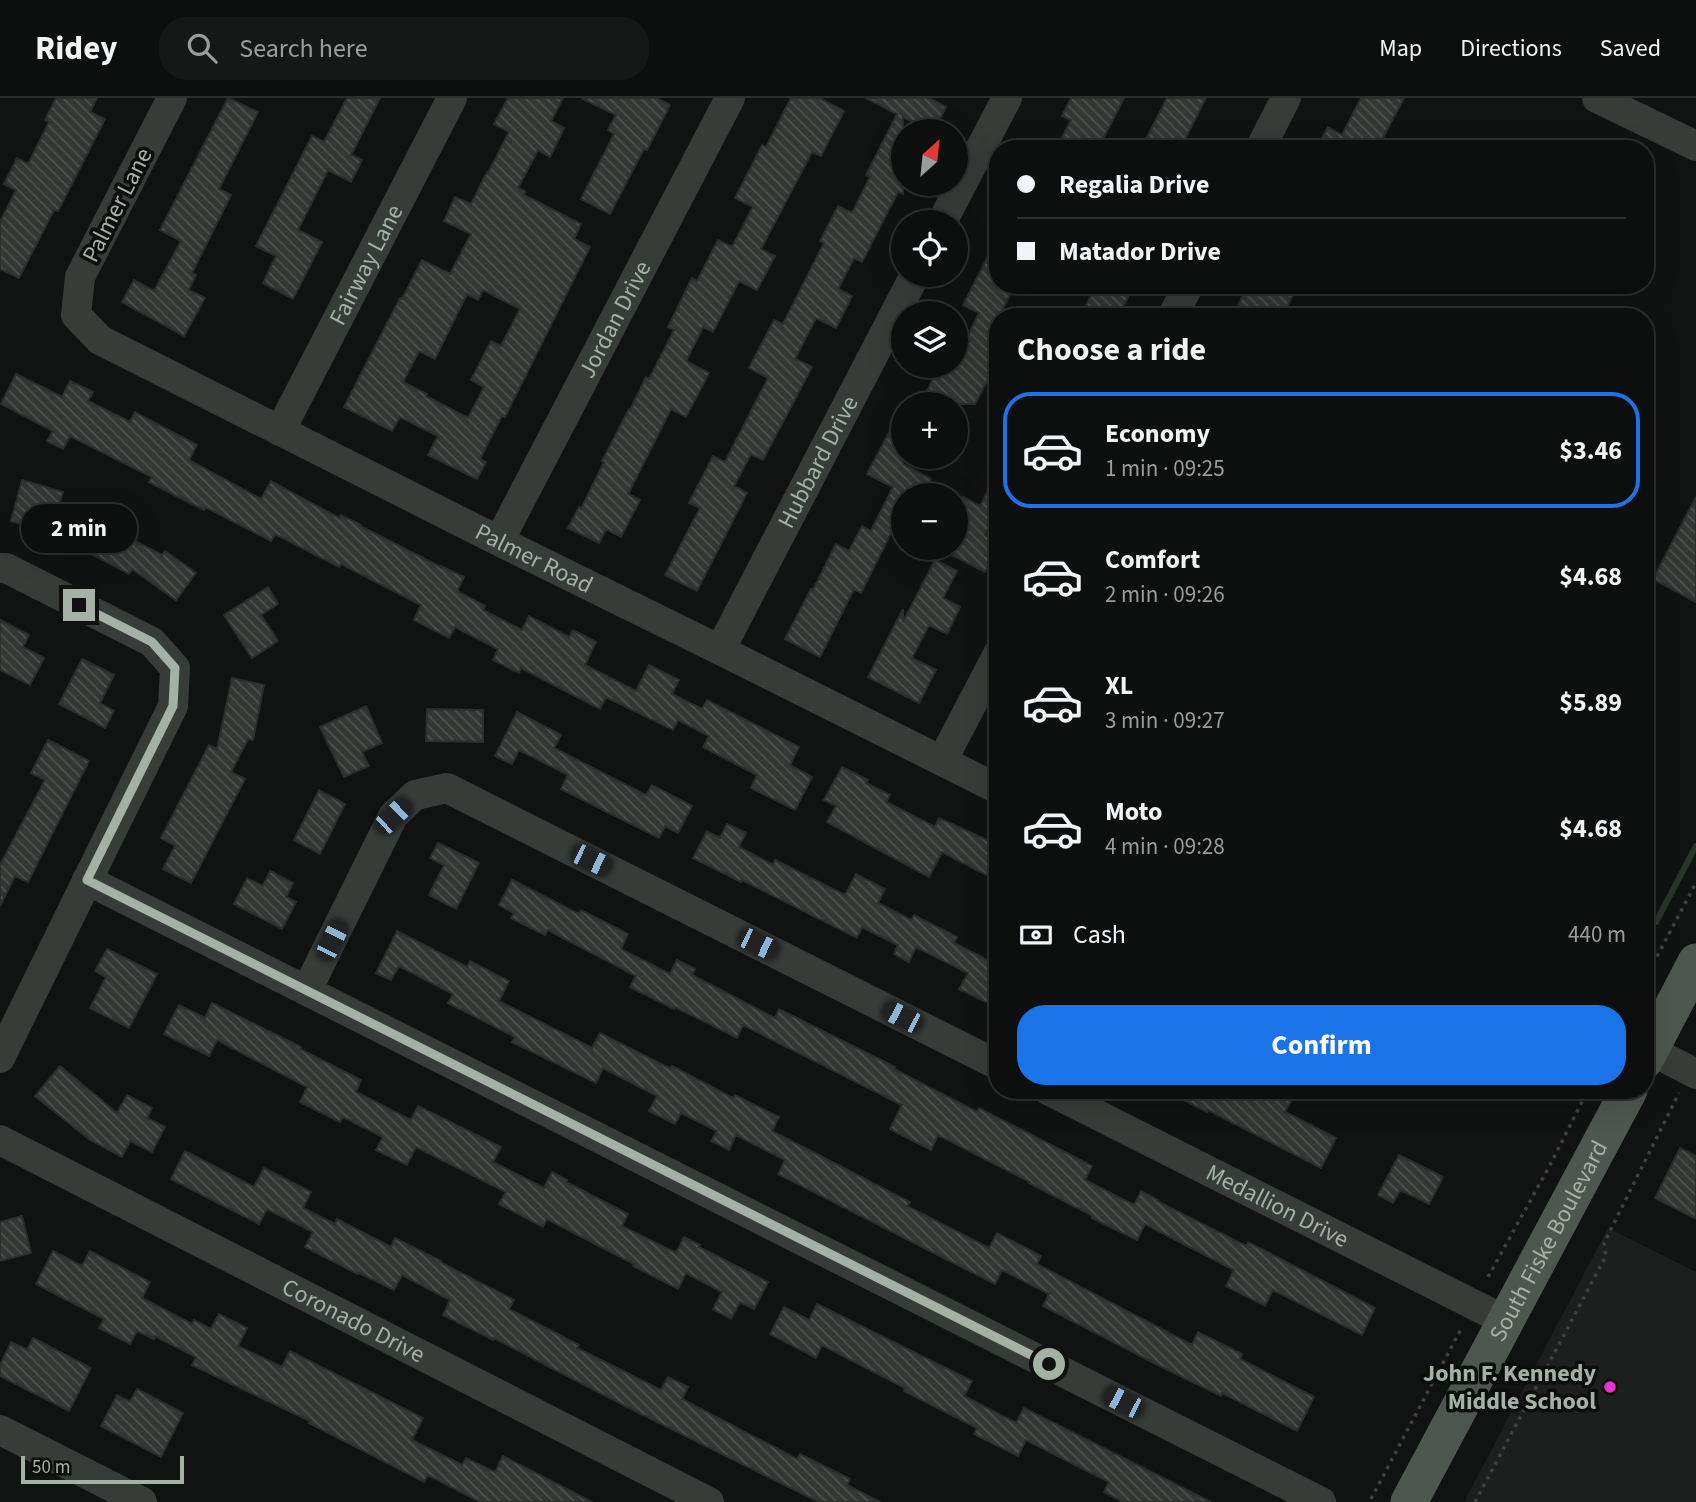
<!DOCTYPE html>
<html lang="en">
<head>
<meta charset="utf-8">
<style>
	:root { --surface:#0d0e0e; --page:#161717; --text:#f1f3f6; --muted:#9a9c9e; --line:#2d2e2e; --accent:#1a73e8 }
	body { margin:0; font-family:"Source Sans 3",sans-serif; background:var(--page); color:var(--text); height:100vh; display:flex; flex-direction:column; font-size:26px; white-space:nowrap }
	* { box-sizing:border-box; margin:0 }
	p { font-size:23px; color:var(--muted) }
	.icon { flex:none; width:38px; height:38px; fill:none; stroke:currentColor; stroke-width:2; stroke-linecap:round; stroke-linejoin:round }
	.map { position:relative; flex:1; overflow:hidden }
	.side { position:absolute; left:989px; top:210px; width:665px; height:791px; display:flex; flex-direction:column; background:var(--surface); border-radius:28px; box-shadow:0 7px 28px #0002,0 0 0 2px var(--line) }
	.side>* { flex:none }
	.banner { position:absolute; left:989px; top:42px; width:665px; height:154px; border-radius:28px; box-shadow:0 7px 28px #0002,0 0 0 2px var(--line); display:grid; align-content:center; height:154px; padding:0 28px; background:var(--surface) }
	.needle { width:46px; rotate:27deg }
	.tools { position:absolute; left:891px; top:21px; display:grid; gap:14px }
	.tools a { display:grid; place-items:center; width:77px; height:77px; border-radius:50%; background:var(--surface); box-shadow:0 7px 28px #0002,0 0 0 2px var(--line); font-size:35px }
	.scale { position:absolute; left:21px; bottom:18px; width:163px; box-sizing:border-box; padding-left:7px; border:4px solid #a3b2a5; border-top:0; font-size:19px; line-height:24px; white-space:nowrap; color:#a3b2a5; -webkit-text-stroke:5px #0c0d0d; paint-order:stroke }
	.end { position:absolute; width:32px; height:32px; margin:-16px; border:9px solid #a3b2a5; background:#111; box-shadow:0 0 0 4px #111 }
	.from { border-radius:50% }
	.bubble { position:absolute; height:49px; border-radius:24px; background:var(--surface); box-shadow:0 7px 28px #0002,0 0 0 2px var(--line); font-size:23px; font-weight:700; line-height:49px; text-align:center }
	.car { position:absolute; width:21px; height:42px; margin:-21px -10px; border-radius:9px; box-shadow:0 0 5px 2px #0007; background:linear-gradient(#222 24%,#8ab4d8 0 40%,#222 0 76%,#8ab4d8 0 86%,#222 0) }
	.banner b { display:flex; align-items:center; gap:24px; height:66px; font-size:26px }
	.banner b+b { border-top:2px solid var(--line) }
	.banner i { width:18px; height:18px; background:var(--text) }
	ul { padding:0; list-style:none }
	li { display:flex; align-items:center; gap:21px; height:116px; margin:0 14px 10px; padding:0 14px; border:4px solid transparent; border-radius:28px }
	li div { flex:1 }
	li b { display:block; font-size:26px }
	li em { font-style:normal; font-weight:700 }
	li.selected { border-color:var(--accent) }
	li>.icon { width:63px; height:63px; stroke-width:1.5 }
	h2 { padding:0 28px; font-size:32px; line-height:84px }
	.pay { display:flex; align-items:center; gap:18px; height:77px; padding:0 28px; font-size:26px }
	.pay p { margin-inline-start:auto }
	.button { display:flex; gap:14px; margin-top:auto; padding:14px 28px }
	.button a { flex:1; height:80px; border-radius:28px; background:var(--accent); color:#fff; font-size:28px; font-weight:700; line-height:80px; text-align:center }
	header { display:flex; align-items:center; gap:42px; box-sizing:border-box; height:98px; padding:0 35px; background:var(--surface); border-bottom:2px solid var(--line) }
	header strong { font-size:33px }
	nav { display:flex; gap:38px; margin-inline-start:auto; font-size:24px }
	.search { width:490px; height:63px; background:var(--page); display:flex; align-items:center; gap:18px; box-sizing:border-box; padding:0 24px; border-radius:28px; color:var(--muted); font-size:26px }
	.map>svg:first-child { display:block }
	.built { fill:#1d1f1e }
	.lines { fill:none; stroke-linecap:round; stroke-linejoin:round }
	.stream { stroke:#293528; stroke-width:6 }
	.building { fill:url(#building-back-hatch); stroke:#2b2e2d; stroke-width:2; fill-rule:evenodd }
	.path { stroke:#3c433d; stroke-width:3.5; stroke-dasharray:3.5 5; stroke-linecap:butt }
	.minor { stroke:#373c39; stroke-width:30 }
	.major { stroke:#4e5650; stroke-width:37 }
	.route { stroke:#a3b2a5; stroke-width:9 }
	.poi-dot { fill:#e932d0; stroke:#0c0d0d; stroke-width:2.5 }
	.labels { text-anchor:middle; stroke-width:7; stroke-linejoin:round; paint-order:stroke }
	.street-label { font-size:24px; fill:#a3b2a5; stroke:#0c0d0d }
	.poi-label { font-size:24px; font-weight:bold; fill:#a3b2a5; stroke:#0c0d0d; text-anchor:end }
</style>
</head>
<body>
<header>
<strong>Ridey</strong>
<div class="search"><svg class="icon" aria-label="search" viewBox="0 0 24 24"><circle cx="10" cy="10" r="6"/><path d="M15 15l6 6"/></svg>Search here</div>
<nav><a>Map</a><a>Directions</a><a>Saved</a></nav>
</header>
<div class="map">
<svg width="1696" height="1404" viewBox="0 0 1696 1404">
	<defs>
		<pattern id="building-back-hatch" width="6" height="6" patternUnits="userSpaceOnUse" patternTransform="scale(1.75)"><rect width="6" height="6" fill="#333734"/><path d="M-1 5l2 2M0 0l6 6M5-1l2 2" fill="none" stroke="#4d524e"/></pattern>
	</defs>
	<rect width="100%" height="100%" fill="#111212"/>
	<path class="built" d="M 1608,1130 L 1696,1174 L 1696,1404 L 1464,1404 Z"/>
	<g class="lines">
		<path class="stream" d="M 1656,824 L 1696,748"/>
	</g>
	<path class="building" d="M 56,0 L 97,0 L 90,14 L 105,21 L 58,113 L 54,112 L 19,180 L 0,171 L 0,124 L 16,92 L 4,86 L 17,60 L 28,66 L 49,24 L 45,22 Z
		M 228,0 L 258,14 L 219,91 L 231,97 L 192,175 L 196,177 L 189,192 L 205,200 L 184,238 L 122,204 L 134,182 L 154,193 L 181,143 L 160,132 Z
		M 347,0 L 380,0 L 351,57 L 362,62 L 351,84 L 328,72 L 298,132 L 322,144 L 293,201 L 263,185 L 276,158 L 256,148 L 312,38 L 324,44 Z
		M 508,0 L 563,0 L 551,23 L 564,30 L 550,59 L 538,52 L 518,90 L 525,93 L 524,97 L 581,126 L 574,141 L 590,149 L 505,319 L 502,318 L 480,361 L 486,364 L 477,381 L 428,357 L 438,338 L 400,319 L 392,333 L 344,309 L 400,200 L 402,201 L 422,162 L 450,176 L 471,136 L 444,123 L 455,99 L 471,106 L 487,74 L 488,75 L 509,34 L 494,26 ZM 483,192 L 520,211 L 501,248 L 491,243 L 471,282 L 484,289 L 468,320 L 426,298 L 427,296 L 403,284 L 419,253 L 435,261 L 467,196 L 478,202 Z
		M 581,0 L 656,0 L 670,7 L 647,52 L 644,51 L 610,116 L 581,101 L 614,36 L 608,32 L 616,17 Z
		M 791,0 L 819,0 L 844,13 L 821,58 L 812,54 L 761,151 L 775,158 L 757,192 L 739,183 L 713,234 L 703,229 L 686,263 L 709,275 L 686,319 L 671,311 L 628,396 L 640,402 L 621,439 L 606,431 L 599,445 L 568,430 L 579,409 L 581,411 L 604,364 L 602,363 L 629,311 L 630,312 L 646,279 L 649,281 L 674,232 L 668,229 L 692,180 L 697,183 L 718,142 L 732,149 L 753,109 L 735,100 L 762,47 L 766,49 Z
		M 866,0 L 929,0 L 946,9 L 934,33 L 931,33 L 903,19 L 903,96 L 898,94 L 862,164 L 854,160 L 838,191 L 852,198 L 836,230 L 816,220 L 795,261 L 812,269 L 763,362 L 751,356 L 734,388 L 747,395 L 697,493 L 665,477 L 700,410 L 689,405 L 713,358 L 725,364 L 768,280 L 749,270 L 774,222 L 783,226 L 824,145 L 820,143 L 838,108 L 852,115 L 870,79 L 866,77 L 897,16 Z
		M 1071,0 L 1124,0 L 1098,51 L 1056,51 L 1071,22 L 1062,18 Z
		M 1167,0 L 1206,0 L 1180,51 L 1141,51 Z
		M 1361,0 L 1404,0 L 1377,51 L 1316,51 L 1328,29 L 1342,37 Z
		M 998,139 L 998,187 L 1015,187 L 999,219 L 998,219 L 998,222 L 988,241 L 998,246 L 998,262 L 975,306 L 920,306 L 933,281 L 906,268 L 956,268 L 956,262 L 979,215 L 963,207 Z
		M 1096,187 L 1134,187 L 1118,219 L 1080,219 Z
		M 1248,187 L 1298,187 L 1282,219 L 1232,219 Z
		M 16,276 L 62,299 L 70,283 L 93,294 L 88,303 L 130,324 L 135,314 L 197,347 L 189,362 L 261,401 L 271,383 L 339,420 L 341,417 L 361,427 L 360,428 L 441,469 L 441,468 L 464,479 L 457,493 L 485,508 L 483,512 L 522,532 L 529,518 L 569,539 L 573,532 L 596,544 L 585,567 L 636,593 L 649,567 L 679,582 L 672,596 L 702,611 L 707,602 L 799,649 L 790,667 L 812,679 L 795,712 L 751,690 L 757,677 L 703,649 L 709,638 L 678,622 L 673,632 L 606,599 L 600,611 L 521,570 L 519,575 L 493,562 L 498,551 L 455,529 L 449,540 L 414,522 L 421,507 L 341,466 L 339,469 L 275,436 L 271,443 L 205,409 L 204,412 L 149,384 L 152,379 L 70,338 L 63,351 L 47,343 L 53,333 L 1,306 Z
		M 903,308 L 903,366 L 931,381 L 923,397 L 903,397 L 903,431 L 895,427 L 861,495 L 854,491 L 820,559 L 785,541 L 811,491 L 813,492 L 836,446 L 849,453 L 862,428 L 871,433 L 893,389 L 867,376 Z
		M 998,373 L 998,412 L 985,437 L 998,444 L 998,450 L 985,474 L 950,456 L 953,450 L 956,450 L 956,414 L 963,399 L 980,408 Z
		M 22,382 L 63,394 L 59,408 L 75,412 L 162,457 L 165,453 L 196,475 L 176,502 L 132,471 L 129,476 L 80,450 L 83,445 L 11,423 Z
		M 1696,399 L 1696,504 L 1653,481 Z
		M 935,462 L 957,473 L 943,500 L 960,509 L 947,536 L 929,527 L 912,560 L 936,572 L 919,605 L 868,579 L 903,511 L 903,524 Z
		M 268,489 L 278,506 L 261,517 L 278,543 L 252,560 L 224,517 Z
		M 0,522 L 29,537 L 23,549 L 44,560 L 30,587 L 0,572 Z
		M 82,561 L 114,577 L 100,605 L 114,613 L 105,630 L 59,606 Z
		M 232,580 L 264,587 L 253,642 L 248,641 L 231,674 L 245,681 L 191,785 L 163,771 L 175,748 L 161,740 L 209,647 L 217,651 Z
		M 366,608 L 382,645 L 362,654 L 369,668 L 344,679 L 320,629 Z
		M 427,611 L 483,612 L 483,644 L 426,643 Z
		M 517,614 L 561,637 L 554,650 L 646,697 L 652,687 L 692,708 L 678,735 L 665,728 L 659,740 L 561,691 L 568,677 L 519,652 L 512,666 L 495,658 Z
		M 48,642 L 89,663 L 28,784 L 15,778 L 0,808 L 0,767 L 45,682 L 31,675 Z
		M 842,669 L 868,682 L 866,685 L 890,697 L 886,704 L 935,729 L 939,720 L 998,747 L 998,783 L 942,754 L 929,779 L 827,724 L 836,708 L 824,702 Z
		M 319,692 L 345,706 L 320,756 L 294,742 Z
		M 727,726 L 746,735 L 739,749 L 773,767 L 775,762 L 845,797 L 856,776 L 885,791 L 878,805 L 911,822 L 914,817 L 957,839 L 954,845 L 998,867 L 998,910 L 959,891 L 968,875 L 916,849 L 909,864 L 894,856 L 898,847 L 862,829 L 857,840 L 742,782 L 741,784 L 693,760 L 707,733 L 720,740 Z
		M 438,745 L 479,765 L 456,811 L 429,797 L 444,767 L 430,760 Z
		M 270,773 L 293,785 L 286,799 L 296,804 L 282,831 L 234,806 L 247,780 L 263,788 Z
		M 512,782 L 579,816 L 581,812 L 628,836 L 621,851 L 670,876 L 677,862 L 695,871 L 692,877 L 775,920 L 779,911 L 895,969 L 894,971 L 977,1014 L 979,1010 L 1092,1068 L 1085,1082 L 1134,1107 L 1141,1093 L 1158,1102 L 1157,1103 L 1246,1148 L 1248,1144 L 1375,1210 L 1362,1237 L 1273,1192 L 1265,1208 L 1226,1188 L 1234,1172 L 1145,1126 L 1137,1142 L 1092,1120 L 1093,1118 L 1029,1085 L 1030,1084 L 938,1037 L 931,1052 L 890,1031 L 902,1007 L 743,927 L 737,940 L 675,909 L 674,911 L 630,889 L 636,878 L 548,832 L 545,837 L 511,820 L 514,815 L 499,807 Z
		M 397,833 L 467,869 L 470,863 L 509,883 L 499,903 L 592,950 L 600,935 L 671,971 L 672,968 L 733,1000 L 735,997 L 779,1019 L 772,1033 L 910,1104 L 907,1108 L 989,1150 L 997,1135 L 1041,1158 L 1037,1166 L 1192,1247 L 1198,1234 L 1242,1256 L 1240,1261 L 1314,1299 L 1297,1333 L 1222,1295 L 1221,1298 L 1158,1267 L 1043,1208 L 1049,1196 L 1002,1172 L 995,1186 L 778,1076 L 785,1062 L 736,1037 L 729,1052 L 711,1043 L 717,1033 L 681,1015 L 675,1026 L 649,1013 L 657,998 L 603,970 L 596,985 L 512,944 L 515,939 L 448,905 L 453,896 L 399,868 L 391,882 L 376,875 Z
		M 107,851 L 157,876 L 129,930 L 90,910 L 106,879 L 95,873 Z
		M 212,905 L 301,949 L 300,951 L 361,982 L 356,994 L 411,1022 L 418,1008 L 501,1049 L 493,1064 L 544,1090 L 552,1074 L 567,1082 L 566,1084 L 628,1116 L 622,1128 L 676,1155 L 684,1139 L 700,1147 L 699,1149 L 768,1184 L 754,1211 L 740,1204 L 731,1221 L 713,1211 L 722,1194 L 686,1175 L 678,1191 L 633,1168 L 634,1166 L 547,1121 L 543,1129 L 499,1106 L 506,1094 L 416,1049 L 407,1067 L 376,1052 L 383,1039 L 343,1019 L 340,1024 L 300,1004 L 307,989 L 217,942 L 209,958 L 164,936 L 179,907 L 205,920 Z
		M 60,968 L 117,1015 L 127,997 L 152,1010 L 147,1020 L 165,1029 L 152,1054 L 130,1043 L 122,1059 L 90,1042 L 35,998 Z
		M 1164,992 L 1297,992 L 1285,1014 L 1336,1040 L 1321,1070 L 1208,1012 L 1207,1014 Z
		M 1680,1050 L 1696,1058 L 1696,1121 L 1655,1100 Z
		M 185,1053 L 254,1089 L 264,1070 L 311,1094 L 303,1110 L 335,1126 L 337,1121 L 391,1149 L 395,1140 L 441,1163 L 440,1164 L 514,1202 L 509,1211 L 579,1247 L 577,1250 L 661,1292 L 668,1279 L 688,1289 L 682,1301 L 797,1361 L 800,1356 L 850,1381 L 847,1387 L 880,1404 L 819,1404 L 629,1310 L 494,1240 L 493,1242 L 443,1217 L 450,1202 L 402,1177 L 394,1192 L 359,1175 L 358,1176 L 305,1149 L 313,1134 L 267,1111 L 259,1126 L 171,1081 Z
		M 1399,1057 L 1443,1079 L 1429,1106 L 1400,1092 L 1393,1105 L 1378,1097 Z
		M 22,1118 L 31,1155 L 0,1163 L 0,1124 Z
		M 53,1153 L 82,1168 L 90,1153 L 150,1184 L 142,1200 L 192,1226 L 194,1222 L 211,1231 L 219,1216 L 247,1230 L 238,1248 L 282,1269 L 290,1253 L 423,1320 L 412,1342 L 462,1367 L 466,1360 L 495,1374 L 503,1358 L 592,1404 L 480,1404 L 428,1377 L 424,1384 L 309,1325 L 310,1323 L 192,1267 L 196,1259 L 155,1238 L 154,1241 L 137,1233 L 130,1246 L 99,1230 L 104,1221 L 36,1186 Z
		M 817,1206 L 972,1283 L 964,1298 L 1016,1325 L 1024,1310 L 1211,1404 L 1123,1404 L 1104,1394 L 1109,1384 L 1026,1342 L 1018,1358 L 974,1336 L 977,1330 L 904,1293 L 905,1290 L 822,1247 L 816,1260 L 770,1236 L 784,1209 L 809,1222 Z
		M 33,1240 L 91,1270 L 69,1313 L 0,1278 L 0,1267 L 11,1244 L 27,1252 Z
		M 137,1291 L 183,1315 L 161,1359 L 101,1328 L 117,1297 L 130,1304 Z"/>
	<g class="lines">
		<path class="path" d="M 1645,881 L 1696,785
			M 1488,1179 L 1550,1067 L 1588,992
			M 1371,1401 L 1461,1231
			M 1475,1404 L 1606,1158 L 1604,1145 L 1679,995"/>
		<g class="minor">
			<path id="s1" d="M 172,0 L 80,179 L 76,217 L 100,242 L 499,443 L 720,552 L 998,691"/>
			<path d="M 1597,0 L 1696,48"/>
			<path d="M 1260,51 L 1286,0"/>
			<path d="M 942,124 L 1007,0"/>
			<path d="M 1172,219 L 1189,187"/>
			<path id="s2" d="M 280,333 L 452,0"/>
			<path id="s3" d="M 499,443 L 730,0"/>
			<path d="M 0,470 L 6,470 L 152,544 L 175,570 L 173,608 L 0,960"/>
			<path id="s4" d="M 720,552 L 915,177"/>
			<path d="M 942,663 L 998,556"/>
			<path d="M 87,782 L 1321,1404"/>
			<path d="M 307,892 L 393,718 L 415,697 L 447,690 L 998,967"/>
			<path d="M 1650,952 L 1696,976"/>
			<path id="s5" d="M 1048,992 L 1506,1223"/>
			<path id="s6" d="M 0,1042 L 709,1404"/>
			<path d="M 0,1332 L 142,1404"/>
		</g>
		<g class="major">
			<path d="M 1645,962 L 1696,864"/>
			<path id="s7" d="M 1409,1404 L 1629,992"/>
		</g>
	</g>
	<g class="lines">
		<path class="route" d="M 79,507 L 152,544 L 175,570 L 173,608 L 87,782 L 1049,1266"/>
	</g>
	<circle class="poi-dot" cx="1610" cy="1289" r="7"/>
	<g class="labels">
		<g class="street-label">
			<text transform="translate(117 107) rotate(-63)" y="8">Palmer Lane</text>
			<text dy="8" stroke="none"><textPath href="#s2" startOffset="187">Fairway Lane</textPath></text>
			<text dy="8" stroke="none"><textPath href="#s3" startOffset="250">Jordan Drive</textPath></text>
			<text dy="8" stroke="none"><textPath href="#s4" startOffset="212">Hubbard Drive</textPath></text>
			<text dy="8" stroke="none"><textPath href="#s1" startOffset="760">Palmer Road</textPath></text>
			<text dy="8" stroke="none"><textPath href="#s5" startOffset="257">Medallion Drive</textPath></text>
			<text dy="8" stroke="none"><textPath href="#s7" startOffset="296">South Fiske Boulevard</textPath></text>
			<text dy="8" stroke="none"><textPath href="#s6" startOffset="397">Coronado Drive</textPath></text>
		</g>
		<g class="poi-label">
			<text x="1596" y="1283">John F. Kennedy<tspan x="1596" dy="28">Middle School</tspan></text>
		</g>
	</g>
</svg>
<div class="tools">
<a><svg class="needle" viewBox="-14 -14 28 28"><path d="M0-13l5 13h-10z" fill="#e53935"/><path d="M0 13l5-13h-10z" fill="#9a9c9e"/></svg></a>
<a><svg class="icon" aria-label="locate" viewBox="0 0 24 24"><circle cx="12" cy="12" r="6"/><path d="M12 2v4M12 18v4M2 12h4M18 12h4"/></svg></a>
<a><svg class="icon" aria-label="layers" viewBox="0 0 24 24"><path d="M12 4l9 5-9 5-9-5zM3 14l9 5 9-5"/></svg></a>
<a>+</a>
<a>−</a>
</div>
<div class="scale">50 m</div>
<i class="end from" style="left:1049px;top:1266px"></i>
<i class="end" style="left:79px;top:507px"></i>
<div class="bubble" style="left:21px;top:406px;width:116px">2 min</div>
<i class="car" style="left:393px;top:718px;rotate:46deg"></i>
<i class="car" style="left:591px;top:762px;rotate:116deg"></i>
<i class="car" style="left:332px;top:842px;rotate:26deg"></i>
<i class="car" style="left:758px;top:846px;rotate:116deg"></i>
<i class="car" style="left:902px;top:919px;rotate:297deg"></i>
<i class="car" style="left:1123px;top:1304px;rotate:297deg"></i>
<div class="banner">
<b><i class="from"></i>Regalia Drive</b>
<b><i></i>Matador Drive</b>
</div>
<section class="side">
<h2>Choose a ride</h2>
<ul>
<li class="selected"><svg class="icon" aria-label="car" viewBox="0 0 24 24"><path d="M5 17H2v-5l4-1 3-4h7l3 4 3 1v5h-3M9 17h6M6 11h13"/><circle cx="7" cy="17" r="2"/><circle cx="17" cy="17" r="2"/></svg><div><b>Economy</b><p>1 min · 09:25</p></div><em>$3.46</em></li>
<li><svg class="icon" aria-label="car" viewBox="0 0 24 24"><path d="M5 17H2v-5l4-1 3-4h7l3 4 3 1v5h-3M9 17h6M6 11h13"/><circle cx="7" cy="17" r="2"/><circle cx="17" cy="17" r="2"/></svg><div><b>Comfort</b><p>2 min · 09:26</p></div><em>$4.68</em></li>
<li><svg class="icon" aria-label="car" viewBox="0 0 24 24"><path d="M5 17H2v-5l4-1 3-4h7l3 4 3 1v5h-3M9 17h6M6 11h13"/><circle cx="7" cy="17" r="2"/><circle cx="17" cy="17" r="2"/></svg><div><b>XL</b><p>3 min · 09:27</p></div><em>$5.89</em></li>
<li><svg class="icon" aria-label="car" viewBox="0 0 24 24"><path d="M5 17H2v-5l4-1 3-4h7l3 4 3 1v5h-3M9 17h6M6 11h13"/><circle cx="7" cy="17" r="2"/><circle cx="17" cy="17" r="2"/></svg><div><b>Moto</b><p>4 min · 09:28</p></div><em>$4.68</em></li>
</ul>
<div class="pay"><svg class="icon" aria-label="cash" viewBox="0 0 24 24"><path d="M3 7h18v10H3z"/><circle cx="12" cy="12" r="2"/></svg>Cash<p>440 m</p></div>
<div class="button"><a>Confirm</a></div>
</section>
</div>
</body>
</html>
